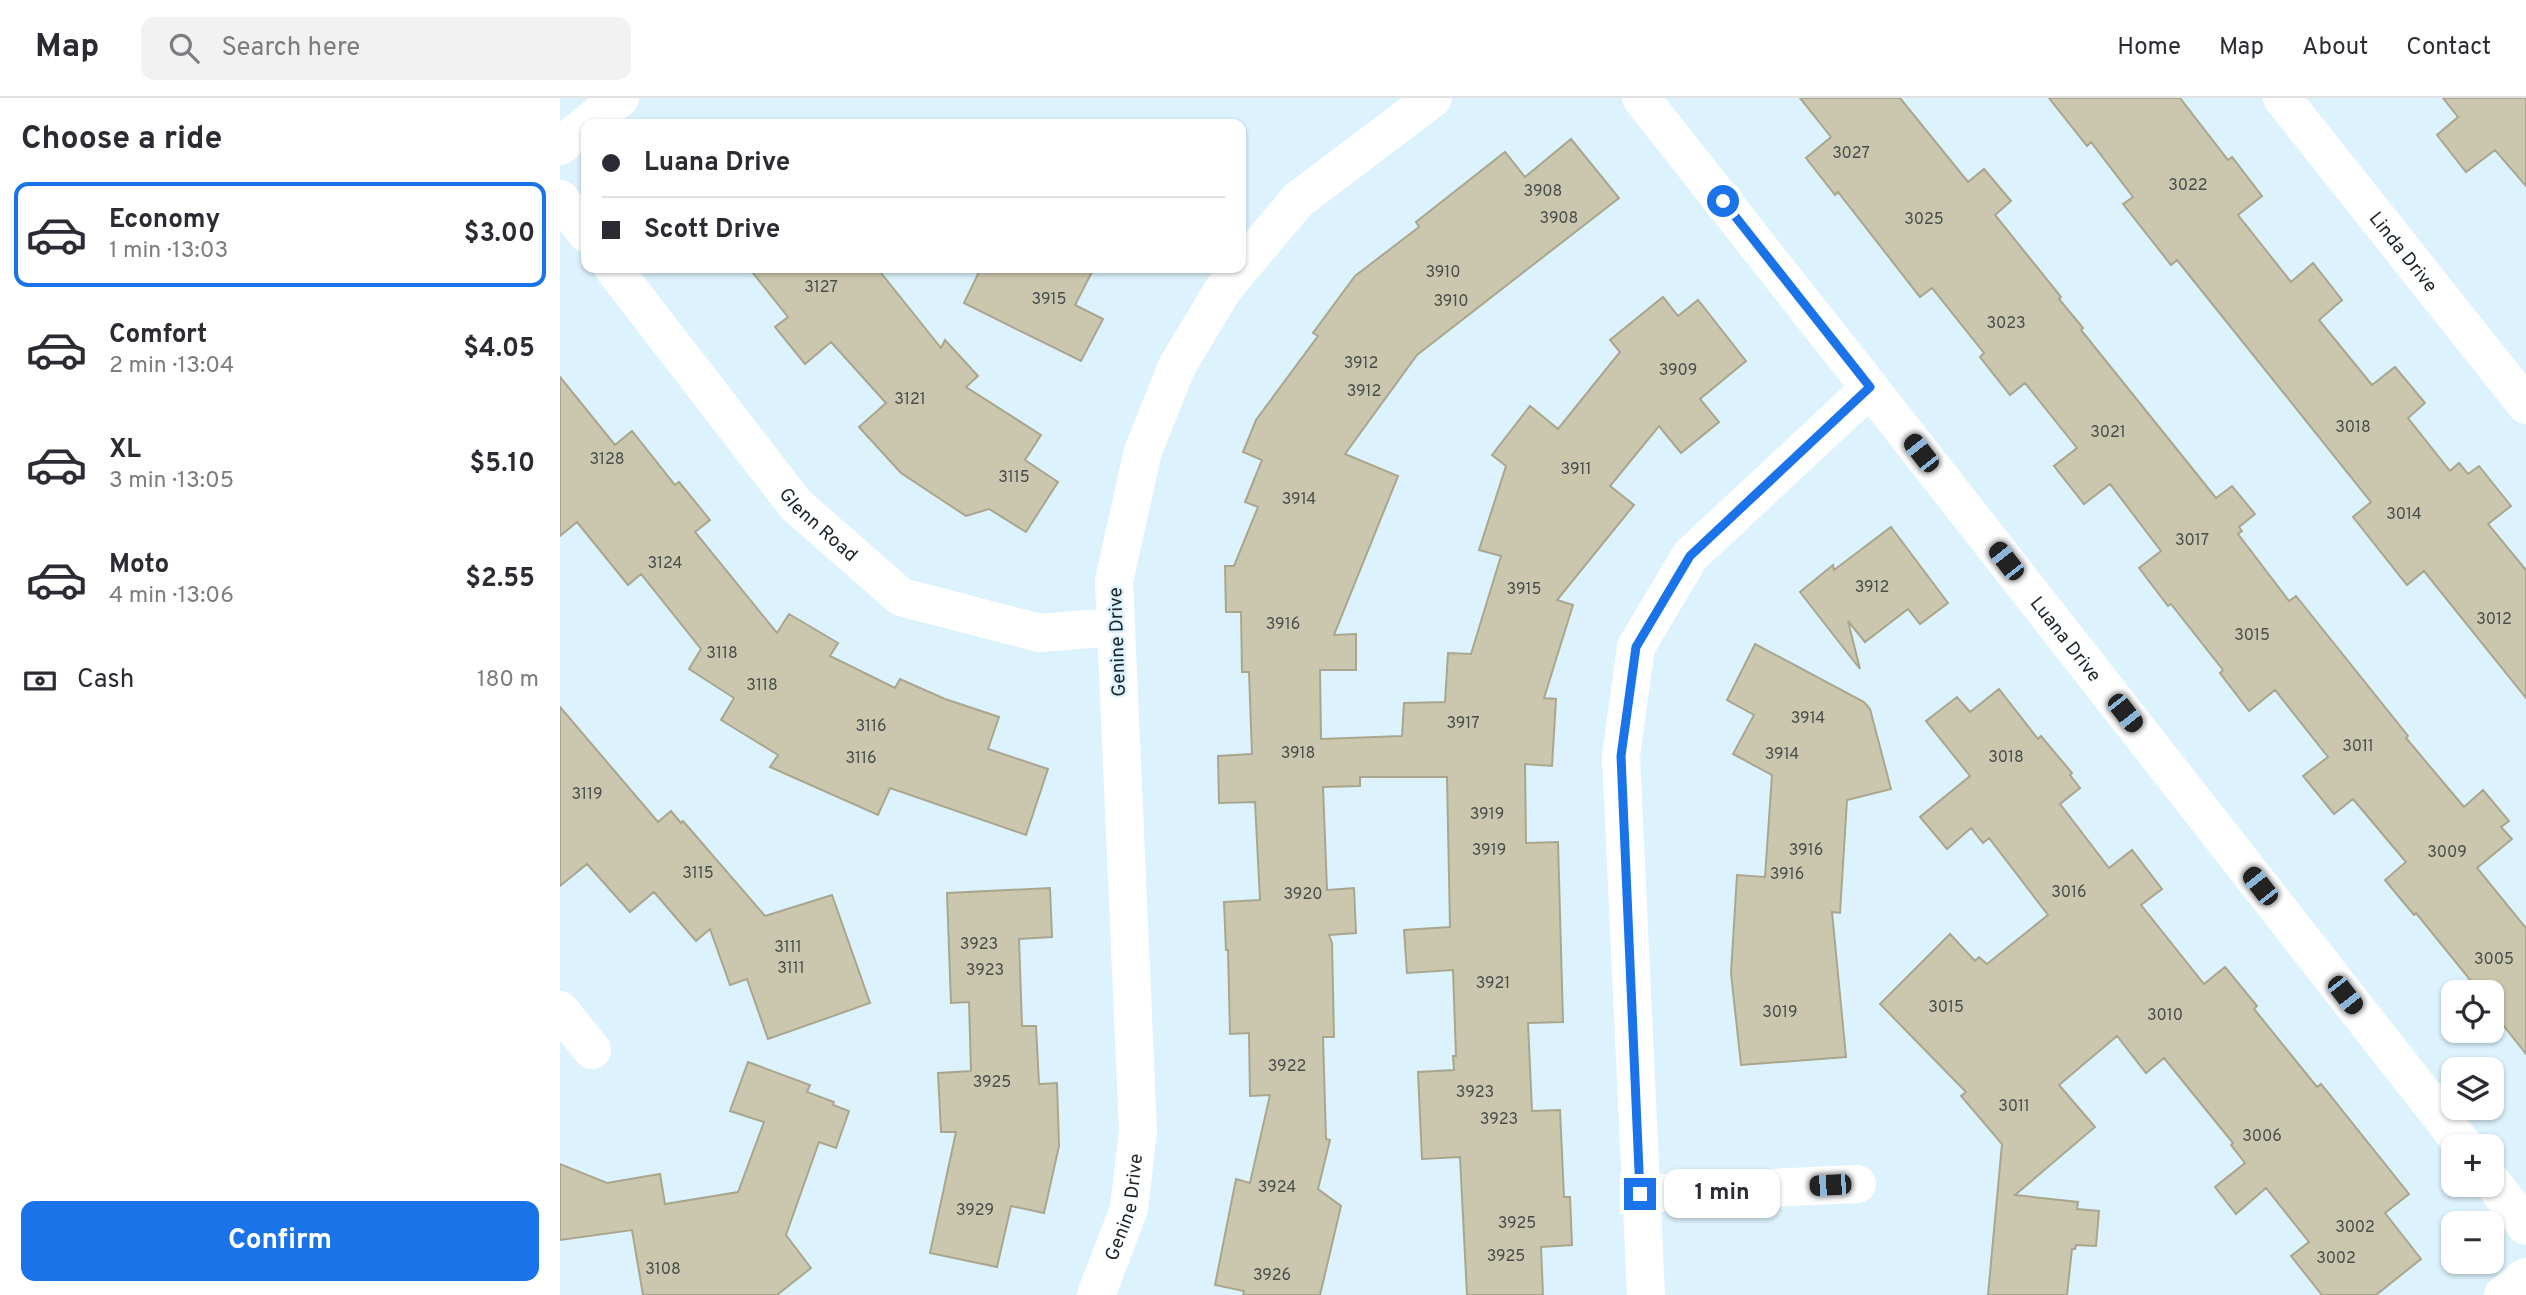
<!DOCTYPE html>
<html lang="en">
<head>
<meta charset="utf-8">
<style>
	:root { --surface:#fff; --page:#f2f2f3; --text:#2b2b33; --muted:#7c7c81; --line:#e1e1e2; --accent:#1a73e8 }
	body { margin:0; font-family:Overpass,sans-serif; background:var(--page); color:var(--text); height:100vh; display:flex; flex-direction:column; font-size:26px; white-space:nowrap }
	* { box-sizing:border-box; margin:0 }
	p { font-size:23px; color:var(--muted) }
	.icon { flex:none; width:38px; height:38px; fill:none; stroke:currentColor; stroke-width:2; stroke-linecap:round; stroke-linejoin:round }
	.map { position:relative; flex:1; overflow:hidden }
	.drawer { display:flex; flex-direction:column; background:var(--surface); width:560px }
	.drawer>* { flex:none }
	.banner { position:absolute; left:21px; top:21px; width:665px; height:154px; border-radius:14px; box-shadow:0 2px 5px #0004; display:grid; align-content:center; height:154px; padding:0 21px; background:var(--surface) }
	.fabs { position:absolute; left:1881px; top:882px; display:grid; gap:14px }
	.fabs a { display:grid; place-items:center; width:63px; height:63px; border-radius:14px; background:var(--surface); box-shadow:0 2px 5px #0004; font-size:35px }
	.end { position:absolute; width:32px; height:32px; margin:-16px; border:9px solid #1a73e8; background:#fff; box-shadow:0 0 0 4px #fff }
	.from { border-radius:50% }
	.bubble { position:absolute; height:49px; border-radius:14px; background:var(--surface); box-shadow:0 2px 5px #0004; font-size:23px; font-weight:700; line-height:49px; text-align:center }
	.car { position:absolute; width:21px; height:42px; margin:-21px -10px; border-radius:9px; box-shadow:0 0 5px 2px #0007; background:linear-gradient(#222 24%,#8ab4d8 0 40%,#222 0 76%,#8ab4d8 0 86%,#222 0) }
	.banner b { display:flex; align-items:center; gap:24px; height:66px; font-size:26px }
	.banner b+b { border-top:2px solid var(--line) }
	.banner i { width:18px; height:18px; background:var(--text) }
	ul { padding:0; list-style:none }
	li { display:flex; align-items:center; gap:21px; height:105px; margin:0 14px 10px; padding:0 7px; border:4px solid transparent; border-radius:14px }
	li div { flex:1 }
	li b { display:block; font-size:26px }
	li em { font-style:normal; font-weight:700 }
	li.current { border-color:var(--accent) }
	li>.icon { width:63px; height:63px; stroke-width:1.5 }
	h2 { padding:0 21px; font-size:32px; line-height:84px }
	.pay { display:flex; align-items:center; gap:18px; height:77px; padding:0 21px; font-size:26px }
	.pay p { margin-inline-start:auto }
	.cta { display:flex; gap:14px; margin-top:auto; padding:14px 21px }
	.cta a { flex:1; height:80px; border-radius:14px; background:var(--accent); color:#fff; font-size:28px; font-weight:700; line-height:80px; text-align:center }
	header { display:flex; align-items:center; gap:42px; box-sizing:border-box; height:98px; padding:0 35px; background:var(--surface); border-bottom:2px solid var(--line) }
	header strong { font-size:33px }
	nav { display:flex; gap:38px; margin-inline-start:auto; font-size:24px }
	.search { width:490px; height:63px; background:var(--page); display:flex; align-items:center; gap:18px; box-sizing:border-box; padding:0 24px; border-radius:14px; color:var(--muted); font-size:26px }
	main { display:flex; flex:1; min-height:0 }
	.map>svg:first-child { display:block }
	.building { fill:#cbc7ae; stroke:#aaa68e; stroke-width:2 }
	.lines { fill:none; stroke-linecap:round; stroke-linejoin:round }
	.minor { stroke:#fff; stroke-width:38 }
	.route { stroke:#1a73e8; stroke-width:9 }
	.labels { text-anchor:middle; stroke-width:5; stroke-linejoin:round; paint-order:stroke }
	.number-label { font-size:16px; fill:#464d4a }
	.street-label { font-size:19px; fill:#1a2429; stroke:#dcf2fc }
</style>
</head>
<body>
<header>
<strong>Map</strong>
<div class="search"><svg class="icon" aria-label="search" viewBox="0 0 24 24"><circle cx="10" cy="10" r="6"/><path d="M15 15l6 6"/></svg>Search here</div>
<nav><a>Home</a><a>Map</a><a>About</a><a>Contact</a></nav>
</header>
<main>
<section class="drawer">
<h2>Choose a ride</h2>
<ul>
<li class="current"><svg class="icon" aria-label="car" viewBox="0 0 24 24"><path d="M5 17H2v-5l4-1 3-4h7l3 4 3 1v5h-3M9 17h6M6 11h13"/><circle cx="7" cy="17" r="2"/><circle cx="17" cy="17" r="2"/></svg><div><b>Economy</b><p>1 min · 13:03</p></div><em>$3.00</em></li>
<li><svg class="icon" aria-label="car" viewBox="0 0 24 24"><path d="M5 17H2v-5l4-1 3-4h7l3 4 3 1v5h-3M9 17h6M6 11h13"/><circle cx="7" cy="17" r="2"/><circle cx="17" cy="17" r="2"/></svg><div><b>Comfort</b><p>2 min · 13:04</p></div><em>$4.05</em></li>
<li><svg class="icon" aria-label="car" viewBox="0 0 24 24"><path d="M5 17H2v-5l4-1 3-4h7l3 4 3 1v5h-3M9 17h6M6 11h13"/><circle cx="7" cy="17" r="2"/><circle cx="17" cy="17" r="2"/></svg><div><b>XL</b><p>3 min · 13:05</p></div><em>$5.10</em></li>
<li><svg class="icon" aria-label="car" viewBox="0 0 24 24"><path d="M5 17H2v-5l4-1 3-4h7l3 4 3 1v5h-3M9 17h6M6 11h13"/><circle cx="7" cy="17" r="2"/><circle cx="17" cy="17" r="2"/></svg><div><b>Moto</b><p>4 min · 13:06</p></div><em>$2.55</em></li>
</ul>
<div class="pay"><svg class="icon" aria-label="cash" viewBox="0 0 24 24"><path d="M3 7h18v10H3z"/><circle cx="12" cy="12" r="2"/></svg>Cash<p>180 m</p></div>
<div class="cta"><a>Confirm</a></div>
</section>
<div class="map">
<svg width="1966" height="1197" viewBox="0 0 1966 1197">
	<rect width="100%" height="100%" fill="#dcf2fc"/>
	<path class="building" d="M 1240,0 L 1340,0 L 1408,84 L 1424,71 L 1451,103 L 1435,117 L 1501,199 L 1499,201 L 1523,230 L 1521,232 L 1656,400 L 1672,388 L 1695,416 L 1679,429 L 1682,433 L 1678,436 L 1729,503 L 1736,498 L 1848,638 L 1846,640 L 1904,709 L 1923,692 L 1949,723 L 1941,729 L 1952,741 L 1917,770 L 1966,830 L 1966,956 L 1932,913 L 1932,894 L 1920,894 L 1856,815 L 1854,817 L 1825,782 L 1846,764 L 1793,701 L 1774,716 L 1743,678 L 1768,659 L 1715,592 L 1689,613 L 1660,575 L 1663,572 L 1611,506 L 1608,508 L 1579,470 L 1601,453 L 1550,386 L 1524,406 L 1494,368 L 1517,350 L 1465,285 L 1450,297 L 1420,259 L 1424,255 L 1372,190 L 1360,199 L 1278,94 L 1275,97 L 1246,60 L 1271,39 Z
		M 1489,0 L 1620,0 L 1668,62 L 1672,59 L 1702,98 L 1678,117 L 1731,184 L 1753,165 L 1782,202 L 1759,222 L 1812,287 L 1835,269 L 1865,305 L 1848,320 L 1890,373 L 1899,365 L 1908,376 L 1919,368 L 1951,408 L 1928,426 L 1966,472 L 1966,600 L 1864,473 L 1847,487 L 1793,419 L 1811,404 L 1617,162 L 1611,167 L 1563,106 L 1573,99 L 1531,44 L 1527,48 Z
		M 1883,0 L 1966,0 L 1966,88 L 1935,52 L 1906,74 L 1877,37 L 1898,19 Z
		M 1011,41 L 1059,100 L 857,257 L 785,356 L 838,378 L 774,537 L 796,536 L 796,572 L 760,572 L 761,641 L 842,638 L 844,605 L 885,604 L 888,555 L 911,556 L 941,458 L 919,452 L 946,368 L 932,357 L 970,308 L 998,331 L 1060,254 L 1050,242 L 1103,199 L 1118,218 L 1138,202 L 1186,263 L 1140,301 L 1159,324 L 1121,355 L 1099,328 L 1050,388 L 1074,407 L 997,502 L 1013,507 L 984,600 L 996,601 L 992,668 L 965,666 L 966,745 L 998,744 L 1003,924 L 968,925 L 972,1013 L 1000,1012 L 1004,1099 L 1010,1099 L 1012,1147 L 981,1149 L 983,1197 L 907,1197 L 900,1059 L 862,1061 L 858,974 L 894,972 L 893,958 L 896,958 L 893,872 L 847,875 L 844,832 L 890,829 L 887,679 L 800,679 L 800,688 L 763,689 L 767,792 L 794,790 L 796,835 L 769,837 L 772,845 L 774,939 L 763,939 L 766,1041 L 770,1042 L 758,1091 L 781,1108 L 760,1197 L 683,1197 L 684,1193 L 655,1187 L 676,1081 L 690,1085 L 710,997 L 690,998 L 689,935 L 670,936 L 668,852 L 666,852 L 664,804 L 700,802 L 695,704 L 659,705 L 658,658 L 692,656 L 689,574 L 682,574 L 681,514 L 666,514 L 665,468 L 674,468 L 698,409 L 685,404 L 702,362 L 683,354 L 696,322 L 758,238 L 753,235 L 795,178 L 859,129 L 856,124 L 945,54 L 965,79 Z
		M 189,170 L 317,170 L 381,250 L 385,242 L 418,278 L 406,289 L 481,337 L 465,362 L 498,384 L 466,434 L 429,411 L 406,418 L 341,375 L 299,329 L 326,305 L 271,244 L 245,266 L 215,229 L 228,219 Z
		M 421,170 L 534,170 L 515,207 L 543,221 L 521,263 L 404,205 Z
		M 0,279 L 55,347 L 72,333 L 115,387 L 119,384 L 150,422 L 135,434 L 217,535 L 229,516 L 278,545 L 270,558 L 335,590 L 340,581 L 385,601 L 439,619 L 428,651 L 488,671 L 466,737 L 330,690 L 318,717 L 210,669 L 218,657 L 161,622 L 174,600 L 129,571 L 141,551 L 81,476 L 68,487 L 17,424 L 0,438 Z
		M 1331,429 L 1388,505 L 1360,526 L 1348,511 L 1305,544 L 1288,523 L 1300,571 L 1240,494 L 1273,467 L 1274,472 Z
		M 1195,546 L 1304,604 L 1310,611 L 1331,691 L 1287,702 L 1280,815 L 1272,814 L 1286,959 L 1181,967 L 1171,875 L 1177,777 L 1205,779 L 1212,677 L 1173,656 L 1194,617 L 1167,602 Z
		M 1439,591 L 1478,641 L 1481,638 L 1512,675 L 1510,677 L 1520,690 L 1500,706 L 1549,770 L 1572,752 L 1602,791 L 1581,807 L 1644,886 L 1665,869 L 1697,908 L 1694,911 L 1757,989 L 1761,986 L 1849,1096 L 1825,1115 L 1861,1161 L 1816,1197 L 1762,1197 L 1731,1158 L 1749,1144 L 1706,1090 L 1676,1116 L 1655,1089 L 1685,1065 L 1671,1047 L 1673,1045 L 1604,960 L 1586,975 L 1557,938 L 1499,987 L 1535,1029 L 1455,1097 L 1518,1104 L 1517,1111 L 1539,1113 L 1536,1148 L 1516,1147 L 1515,1151 L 1512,1151 L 1507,1197 L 1428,1197 L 1442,1046 L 1401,998 L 1406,994 L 1320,906 L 1390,836 L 1415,863 L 1419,859 L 1427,866 L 1488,817 L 1429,740 L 1423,745 L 1411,730 L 1387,751 L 1360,719 L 1410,678 L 1366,623 L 1397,599 L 1410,614 Z
		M 0,609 L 98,724 L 111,713 L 121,725 L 123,723 L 205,818 L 272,797 L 310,905 L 208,941 L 187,881 L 170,887 L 150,831 L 136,843 L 94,794 L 70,814 L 27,766 L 0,788 Z
		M 490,790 L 492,839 L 459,841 L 462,928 L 476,928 L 479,986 L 497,985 L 499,1048 L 484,1115 L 451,1108 L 437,1169 L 370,1155 L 396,1034 L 381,1034 L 378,975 L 411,973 L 409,904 L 391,905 L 387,795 Z
		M 188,964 L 250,987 L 247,994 L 274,1004 L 273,1007 L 289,1013 L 276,1050 L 259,1044 L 226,1137 L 251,1170 L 217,1197 L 83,1197 L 72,1132 L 0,1142 L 0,1066 L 47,1085 L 100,1076 L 105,1106 L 178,1094 L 204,1024 L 170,1013 Z"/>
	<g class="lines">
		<g class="minor">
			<path id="s1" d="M 1081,0 L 1310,290 L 1904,1048"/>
			<path id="s2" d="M 1722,0 L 1966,307"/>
			<path d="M 27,26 L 60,0"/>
			<path d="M 0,48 L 26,27"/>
			<path d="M 0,101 L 26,135"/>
			<path id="s3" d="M 53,170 L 236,407 L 341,499 L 480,535 L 554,529"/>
			<path d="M 0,912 L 32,952"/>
			<path d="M 1932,1084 L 1966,1128"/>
			<path d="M 1080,1096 L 1297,1086"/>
			<path id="s4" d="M 536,1197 L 569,1111 L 578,1032 L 554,483 L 583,353 L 617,268 L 664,190 L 738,102 L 873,0"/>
			<path d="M 1086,1197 L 1061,658 L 1076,549 L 1130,458 L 1310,290"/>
			<path d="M 1943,1197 L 1966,1179"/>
		</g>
	</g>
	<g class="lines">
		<path class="route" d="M 1080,1096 L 1061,658 L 1076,549 L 1130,458 L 1310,289 L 1163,103"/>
	</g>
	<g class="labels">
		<g class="number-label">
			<text x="1291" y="60">3027</text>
			<text x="1628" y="92">3022</text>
			<text x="983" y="98">3908</text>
			<text x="999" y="125">3908</text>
			<text x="1364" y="126">3025</text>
			<text x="883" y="179">3910</text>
			<text x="261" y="194">3127</text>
			<text x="489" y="206">3915</text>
			<text x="891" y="208">3910</text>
			<text x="1446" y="230">3023</text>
			<text x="801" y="270">3912</text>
			<text x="1118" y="277">3909</text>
			<text x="804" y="298">3912</text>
			<text x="350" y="306">3121</text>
			<text x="1793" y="334">3018</text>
			<text x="1548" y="339">3021</text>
			<text x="47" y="366">3128</text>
			<text x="1016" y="376">3911</text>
			<text x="454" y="384">3115</text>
			<text x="739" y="406">3914</text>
			<text x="1844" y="421">3014</text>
			<text x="1632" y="447">3017</text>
			<text x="105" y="470">3124</text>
			<text x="1312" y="494">3912</text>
			<text x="964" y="496">3915</text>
			<text x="1934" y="526">3012</text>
			<text x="723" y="531">3916</text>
			<text x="1692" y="542">3015</text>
			<text x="162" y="560">3118</text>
			<text x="202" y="592">3118</text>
			<text x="1248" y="625">3914</text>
			<text x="903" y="630">3917</text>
			<text x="311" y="633">3116</text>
			<text x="1798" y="653">3011</text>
			<text x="738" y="660">3918</text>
			<text x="1222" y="661">3914</text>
			<text x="1446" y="664">3018</text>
			<text x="301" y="665">3116</text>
			<text x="27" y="701">3119</text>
			<text x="927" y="721">3919</text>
			<text x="929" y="757">3919</text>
			<text x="1246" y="757">3916</text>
			<text x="1887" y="759">3009</text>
			<text x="138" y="780">3115</text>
			<text x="1227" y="781">3916</text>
			<text x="1509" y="799">3016</text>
			<text x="743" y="801">3920</text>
			<text x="419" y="851">3923</text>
			<text x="228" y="854">3111</text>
			<text x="1934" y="866">3005</text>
			<text x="231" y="875">3111</text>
			<text x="425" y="877">3923</text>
			<text x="933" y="890">3921</text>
			<text x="1386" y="914">3015</text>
			<text x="1220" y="919">3019</text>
			<text x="1605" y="922">3010</text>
			<text x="727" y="973">3922</text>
			<text x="432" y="989">3925</text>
			<text x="915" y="999">3923</text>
			<text x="1454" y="1013">3011</text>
			<text x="939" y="1026">3923</text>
			<text x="1702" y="1043">3006</text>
			<text x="717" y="1094">3924</text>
			<text x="415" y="1117">3929</text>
			<text x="957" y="1130">3925</text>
			<text x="1795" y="1134">3002</text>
			<text x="946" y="1163">3925</text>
			<text x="1776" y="1165">3002</text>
			<text x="103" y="1176">3108</text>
			<text x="712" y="1182">3926</text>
		</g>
		<g class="street-label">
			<text dy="7" stroke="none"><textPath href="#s2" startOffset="196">Linda Drive</textPath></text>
			<text dy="7" stroke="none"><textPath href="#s3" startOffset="329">Glenn Road</textPath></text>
			<text dy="7" stroke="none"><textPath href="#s1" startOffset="688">Luana Drive</textPath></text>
			<text transform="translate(556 544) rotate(-92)" y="7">Genine Drive</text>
			<text dy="7" stroke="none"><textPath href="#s4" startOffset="93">Genine Drive</textPath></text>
		</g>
	</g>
</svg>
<div class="fabs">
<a><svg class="icon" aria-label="locate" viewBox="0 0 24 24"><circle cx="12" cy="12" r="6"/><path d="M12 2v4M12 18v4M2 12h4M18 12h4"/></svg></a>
<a><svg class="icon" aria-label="layers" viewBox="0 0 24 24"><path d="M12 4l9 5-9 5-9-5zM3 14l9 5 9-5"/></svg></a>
<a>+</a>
<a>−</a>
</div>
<i class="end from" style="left:1163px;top:103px"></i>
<i class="end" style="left:1080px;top:1096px"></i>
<div class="bubble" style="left:1104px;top:1071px;width:116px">1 min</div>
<i class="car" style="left:1361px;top:355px;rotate:322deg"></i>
<i class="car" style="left:1446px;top:463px;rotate:322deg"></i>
<i class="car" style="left:1565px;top:615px;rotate:142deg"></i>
<i class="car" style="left:1700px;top:788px;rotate:322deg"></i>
<i class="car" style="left:1785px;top:897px;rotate:142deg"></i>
<i class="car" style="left:1270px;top:1087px;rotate:267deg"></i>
<div class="banner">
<b><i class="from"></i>Luana Drive</b>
<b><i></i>Scott Drive</b>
</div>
</div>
</main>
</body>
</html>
